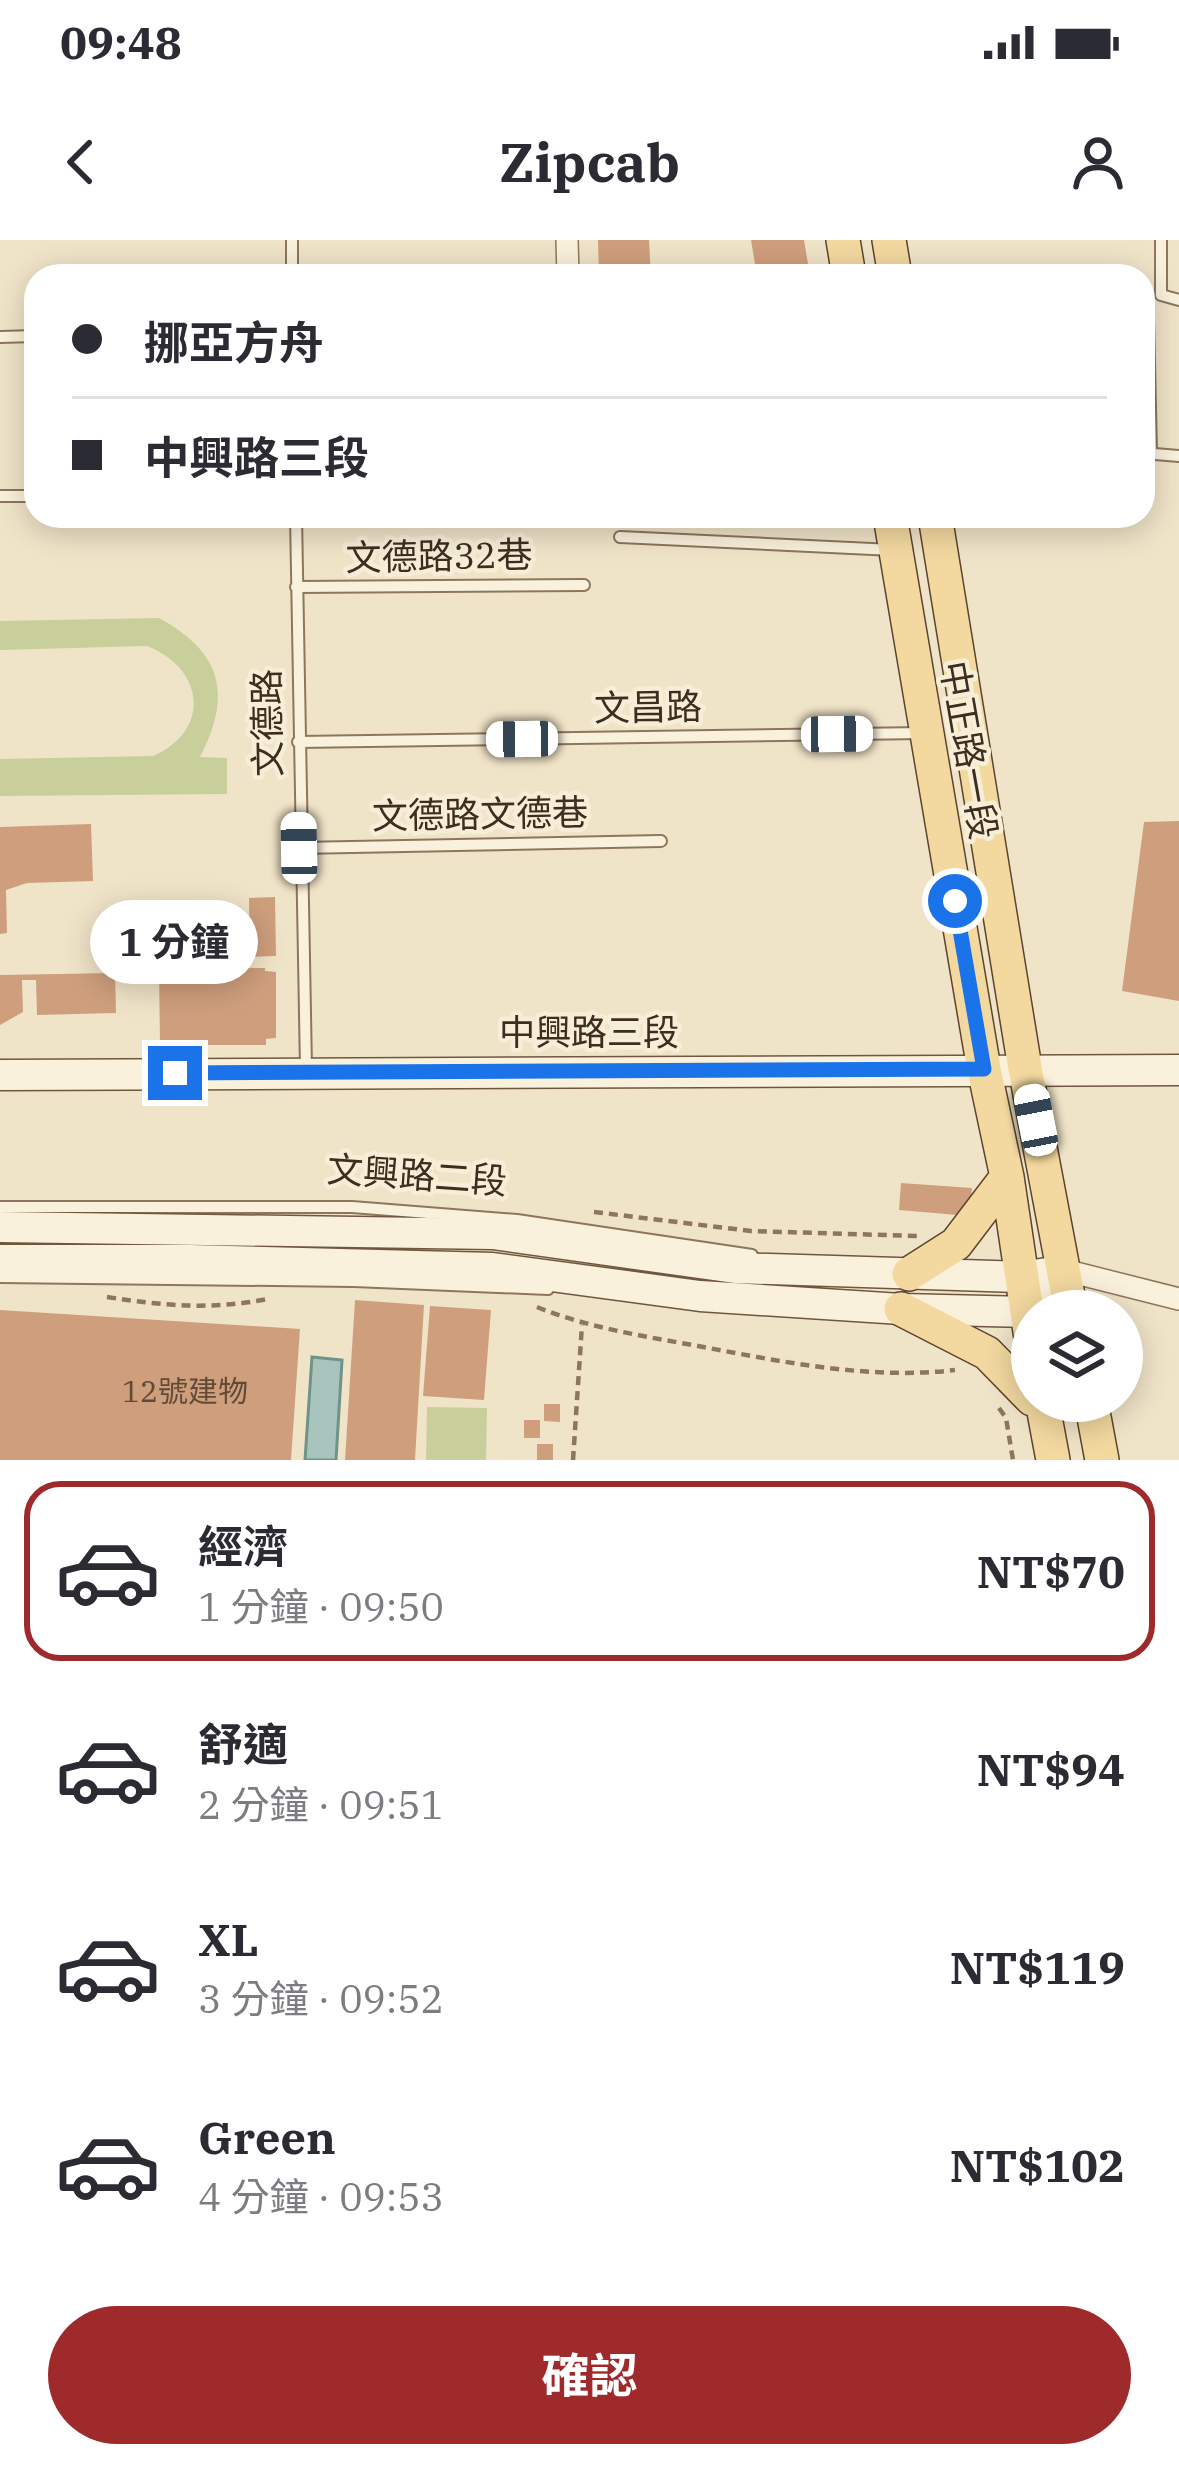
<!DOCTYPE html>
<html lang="zh-TW">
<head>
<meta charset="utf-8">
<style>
	:root { --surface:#fff; --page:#f7f7f7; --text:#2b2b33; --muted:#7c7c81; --line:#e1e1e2; --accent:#9e2a2b }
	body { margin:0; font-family:"IBM Plex Serif","Noto Sans TC",serif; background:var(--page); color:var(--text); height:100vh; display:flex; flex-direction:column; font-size:45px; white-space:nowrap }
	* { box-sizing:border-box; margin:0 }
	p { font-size:39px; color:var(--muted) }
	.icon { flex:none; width:66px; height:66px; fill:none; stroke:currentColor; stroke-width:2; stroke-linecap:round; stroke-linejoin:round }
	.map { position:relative; height:1220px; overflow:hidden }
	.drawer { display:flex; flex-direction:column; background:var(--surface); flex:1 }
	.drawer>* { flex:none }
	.banner { position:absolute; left:24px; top:24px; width:1131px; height:264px; border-radius:36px; box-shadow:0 6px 30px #0003; display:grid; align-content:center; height:264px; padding:0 48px; background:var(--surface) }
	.fabs { position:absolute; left:1011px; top:1050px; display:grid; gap:24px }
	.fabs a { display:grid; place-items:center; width:132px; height:132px; border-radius:50%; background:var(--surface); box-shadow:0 6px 30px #0003; font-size:60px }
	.end { position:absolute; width:54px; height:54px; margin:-27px; border:15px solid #1a73e8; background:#fff; box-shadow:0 0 0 6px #fff }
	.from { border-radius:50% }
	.bubble { position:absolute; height:84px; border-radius:42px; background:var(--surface); box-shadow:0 6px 30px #0003; font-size:39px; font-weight:700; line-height:84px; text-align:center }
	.car { position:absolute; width:36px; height:72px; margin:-36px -18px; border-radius:15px; box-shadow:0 0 9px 3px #0007; background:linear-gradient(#fff 24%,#345 0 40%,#fff 0 76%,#345 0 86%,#fff 0) }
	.banner b { display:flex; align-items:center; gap:42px; height:114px; font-size:45px }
	.banner b+b { border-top:3px solid var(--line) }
	.banner i { width:30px; height:30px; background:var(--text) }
	ul { padding:21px 0 0; list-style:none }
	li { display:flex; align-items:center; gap:36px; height:180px; margin:0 24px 18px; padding:0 24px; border:6px solid transparent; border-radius:36px }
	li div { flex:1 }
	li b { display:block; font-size:45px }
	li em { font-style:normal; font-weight:700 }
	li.active { border-color:var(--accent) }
	li>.icon { width:108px; height:108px; stroke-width:1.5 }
	.primary-button { display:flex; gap:24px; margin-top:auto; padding:24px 48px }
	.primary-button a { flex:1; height:138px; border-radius:72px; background:var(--accent); color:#fff; font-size:48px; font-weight:700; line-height:138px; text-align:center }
	.status { display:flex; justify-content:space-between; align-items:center; height:84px; padding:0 60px; background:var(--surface); direction:ltr }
	.status svg { height:33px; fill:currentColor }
	header { display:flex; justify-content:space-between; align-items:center; height:156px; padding:0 48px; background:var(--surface); font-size:54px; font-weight:700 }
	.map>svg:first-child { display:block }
	.green { fill:#c9cf9b }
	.water { fill:#a9c4bc; stroke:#6f938a; stroke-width:3 }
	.building { fill:#cf9f7d }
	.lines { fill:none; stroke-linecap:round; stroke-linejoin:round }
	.lane-casing { stroke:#8d765c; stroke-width:14 }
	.street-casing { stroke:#8d765c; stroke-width:24 }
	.secondary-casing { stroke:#6f573f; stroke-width:33 }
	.primary-casing { stroke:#5b4430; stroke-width:36 }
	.path { stroke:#8d765c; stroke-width:4.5; stroke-dasharray:9 6; stroke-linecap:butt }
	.lane { stroke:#faf1dc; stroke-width:10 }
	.street { stroke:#faf1dc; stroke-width:21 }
	.secondary { stroke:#faf1dc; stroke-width:30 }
	.primary { stroke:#f3d9a0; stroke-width:33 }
	.route { stroke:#1a73e8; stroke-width:15 }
	.labels { text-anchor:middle; stroke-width:9; stroke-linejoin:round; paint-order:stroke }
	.number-label { font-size:30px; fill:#624a37 }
	.street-label { font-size:36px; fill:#3d2e20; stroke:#f7eed8 }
</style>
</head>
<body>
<div class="status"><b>09:48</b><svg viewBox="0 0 49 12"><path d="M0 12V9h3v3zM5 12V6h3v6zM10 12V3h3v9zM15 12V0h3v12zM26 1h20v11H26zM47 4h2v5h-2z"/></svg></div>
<header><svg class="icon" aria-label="back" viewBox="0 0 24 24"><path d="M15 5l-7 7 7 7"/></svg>Zipcab<svg class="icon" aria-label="person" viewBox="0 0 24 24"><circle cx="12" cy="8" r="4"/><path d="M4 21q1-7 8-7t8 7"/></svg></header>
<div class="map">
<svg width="1179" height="1220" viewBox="0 0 1179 1220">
	<rect width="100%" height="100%" fill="#f0e4c8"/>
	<path class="green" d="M 159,378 C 221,412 233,453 200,517 L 227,518 L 227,554 L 0,556 L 0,519 L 153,516 C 212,490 204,428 147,406 L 0,410 L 0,381 Z
		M 427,1167 L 487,1168 L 486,1220 L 426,1220 Z"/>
	<path class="water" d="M 312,1117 L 342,1120 L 336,1220 L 305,1220 Z"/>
	<path class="building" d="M 598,0 L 649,0 L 651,36 L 599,36 Z
		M 751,0 L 804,0 L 810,36 L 757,36 Z
		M 1179,581 L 1179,761 L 1122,751 L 1144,582 Z
		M 91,584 L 93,641 L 27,643 L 6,650 L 7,693 L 0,694 L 0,587 Z
		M 275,657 L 276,716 L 250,717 L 249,658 Z
		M 241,675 L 241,717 L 193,718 L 192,706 L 180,721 L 162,714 L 161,699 L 173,690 L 187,694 L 192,706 L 192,676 Z
		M 265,728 L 265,731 L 276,732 L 276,798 L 266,799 L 266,805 L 160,805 L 159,729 Z
		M 115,733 L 116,773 L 37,775 L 36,740 L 22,740 L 23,772 L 0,785 L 0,735 Z
		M 901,943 L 972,948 L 969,976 L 899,970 Z
		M 355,1060 L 424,1065 L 415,1220 L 345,1220 Z
		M 430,1066 L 491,1070 L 484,1160 L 423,1156 Z
		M 0,1070 L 300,1089 L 291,1220 L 0,1220 Z
		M 544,1164 L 560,1164 L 560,1182 L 544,1181 Z
		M 524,1180 L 540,1180 L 540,1198 L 524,1198 Z
		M 537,1204 L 553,1204 L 553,1220 L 537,1220 Z"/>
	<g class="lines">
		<g class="lane-casing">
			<path id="lane" d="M 292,0 L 292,36
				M 1161,0 L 1161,55 L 1179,60
				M 1143,78 L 1148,78 L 1151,213
				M 0,97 L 36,96
				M 1143,213 L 1179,216
				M 0,256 L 36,256
				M 296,276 L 306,829
				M 620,297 L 893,310
				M 296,347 L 584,345
				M 298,502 L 923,493
				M 299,608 L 661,601
				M 0,967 L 352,967 L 517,980 L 752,1015
				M 0,1037 L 354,1041 L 548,1049"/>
		</g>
		<g class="street-casing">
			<path id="street" d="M 567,0 L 568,36
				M 1064,1030 L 1179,1059"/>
		</g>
		<g class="secondary-casing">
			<path id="secondary" d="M 0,835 L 1179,830
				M 0,987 L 493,994 L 735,1028 L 1022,1037 L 1047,1033
				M 0,1020 L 190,1020 L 493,1028 L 700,1056 L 901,1069 L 1026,1072 L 1064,1030"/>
		</g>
		<g class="primary-casing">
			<path id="primary" d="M 843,0 L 849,36
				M 889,0 L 895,36
				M 890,276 L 984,829 L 1007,937 L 1032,1105
				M 935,276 L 1025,828 L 1071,1071
				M 909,1034 L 956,1004 L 1007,937
				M 901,1069 L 987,1113 L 1032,1159
				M 1042,1161 L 1053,1220
				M 1091,1161 L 1102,1220"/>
		</g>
		<path class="path" d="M 594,972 L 751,991 L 917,996
			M 107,1057 C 166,1066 210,1070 268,1059
			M 537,1067 C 589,1088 643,1096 698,1106 C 783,1122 870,1140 955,1130
			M 999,1168 L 1006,1178 L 1013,1220
			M 573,1220 L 582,1085"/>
		<use href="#lane" class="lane"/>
		<use href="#street" class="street"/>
		<use href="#secondary" class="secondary"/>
		<use href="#primary" class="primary"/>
	</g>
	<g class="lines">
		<path class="route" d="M 175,833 L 984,829 L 955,661"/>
	</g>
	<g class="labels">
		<g class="number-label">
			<text x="185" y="1162">12號建物</text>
		</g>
		<g class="street-label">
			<text transform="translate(439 316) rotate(-1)" y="13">文德路32巷</text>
			<text transform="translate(648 467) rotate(-1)" y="13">文昌路</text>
			<text transform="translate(267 483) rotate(-91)" y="13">文德路</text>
			<text transform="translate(969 510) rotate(80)" y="13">中正路一段</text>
			<text transform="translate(480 574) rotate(-1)" y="13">文德路文德巷</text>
			<text x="589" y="805">中興路三段</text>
			<text transform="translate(417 935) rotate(4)" y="13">文興路二段</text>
		</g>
	</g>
</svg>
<div class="fabs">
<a><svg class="icon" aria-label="layers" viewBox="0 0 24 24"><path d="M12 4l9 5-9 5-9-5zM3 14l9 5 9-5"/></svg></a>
</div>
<i class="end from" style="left:955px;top:661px"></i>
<i class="end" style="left:175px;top:833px"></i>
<div class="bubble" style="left:90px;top:660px;width:168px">1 分鐘</div>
<i class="car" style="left:837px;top:494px;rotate:89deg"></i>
<i class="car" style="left:522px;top:499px;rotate:269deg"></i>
<i class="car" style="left:299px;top:608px;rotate:359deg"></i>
<i class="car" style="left:1036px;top:880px;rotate:349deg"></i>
<div class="banner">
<b><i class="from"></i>挪亞方舟</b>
<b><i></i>中興路三段</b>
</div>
</div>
<section class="drawer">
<ul>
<li class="active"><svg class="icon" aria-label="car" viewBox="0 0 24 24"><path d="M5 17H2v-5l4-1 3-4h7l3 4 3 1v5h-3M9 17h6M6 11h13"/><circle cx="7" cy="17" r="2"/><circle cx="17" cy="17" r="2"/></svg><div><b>經濟</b><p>1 分鐘 · 09:50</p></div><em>NT$70</em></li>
<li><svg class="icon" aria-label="car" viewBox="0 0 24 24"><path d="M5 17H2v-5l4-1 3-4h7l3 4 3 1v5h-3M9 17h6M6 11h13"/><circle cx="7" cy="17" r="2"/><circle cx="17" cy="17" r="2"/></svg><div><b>舒適</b><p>2 分鐘 · 09:51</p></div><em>NT$94</em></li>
<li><svg class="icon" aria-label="car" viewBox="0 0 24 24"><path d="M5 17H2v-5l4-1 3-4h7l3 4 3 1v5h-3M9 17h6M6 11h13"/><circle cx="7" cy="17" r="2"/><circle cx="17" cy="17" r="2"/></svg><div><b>XL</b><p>3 分鐘 · 09:52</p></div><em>NT$119</em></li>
<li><svg class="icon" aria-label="car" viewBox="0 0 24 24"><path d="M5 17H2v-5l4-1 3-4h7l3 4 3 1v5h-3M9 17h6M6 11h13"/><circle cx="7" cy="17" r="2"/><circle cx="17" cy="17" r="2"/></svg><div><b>Green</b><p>4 分鐘 · 09:53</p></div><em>NT$102</em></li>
</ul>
<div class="primary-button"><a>確認</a></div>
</section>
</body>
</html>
